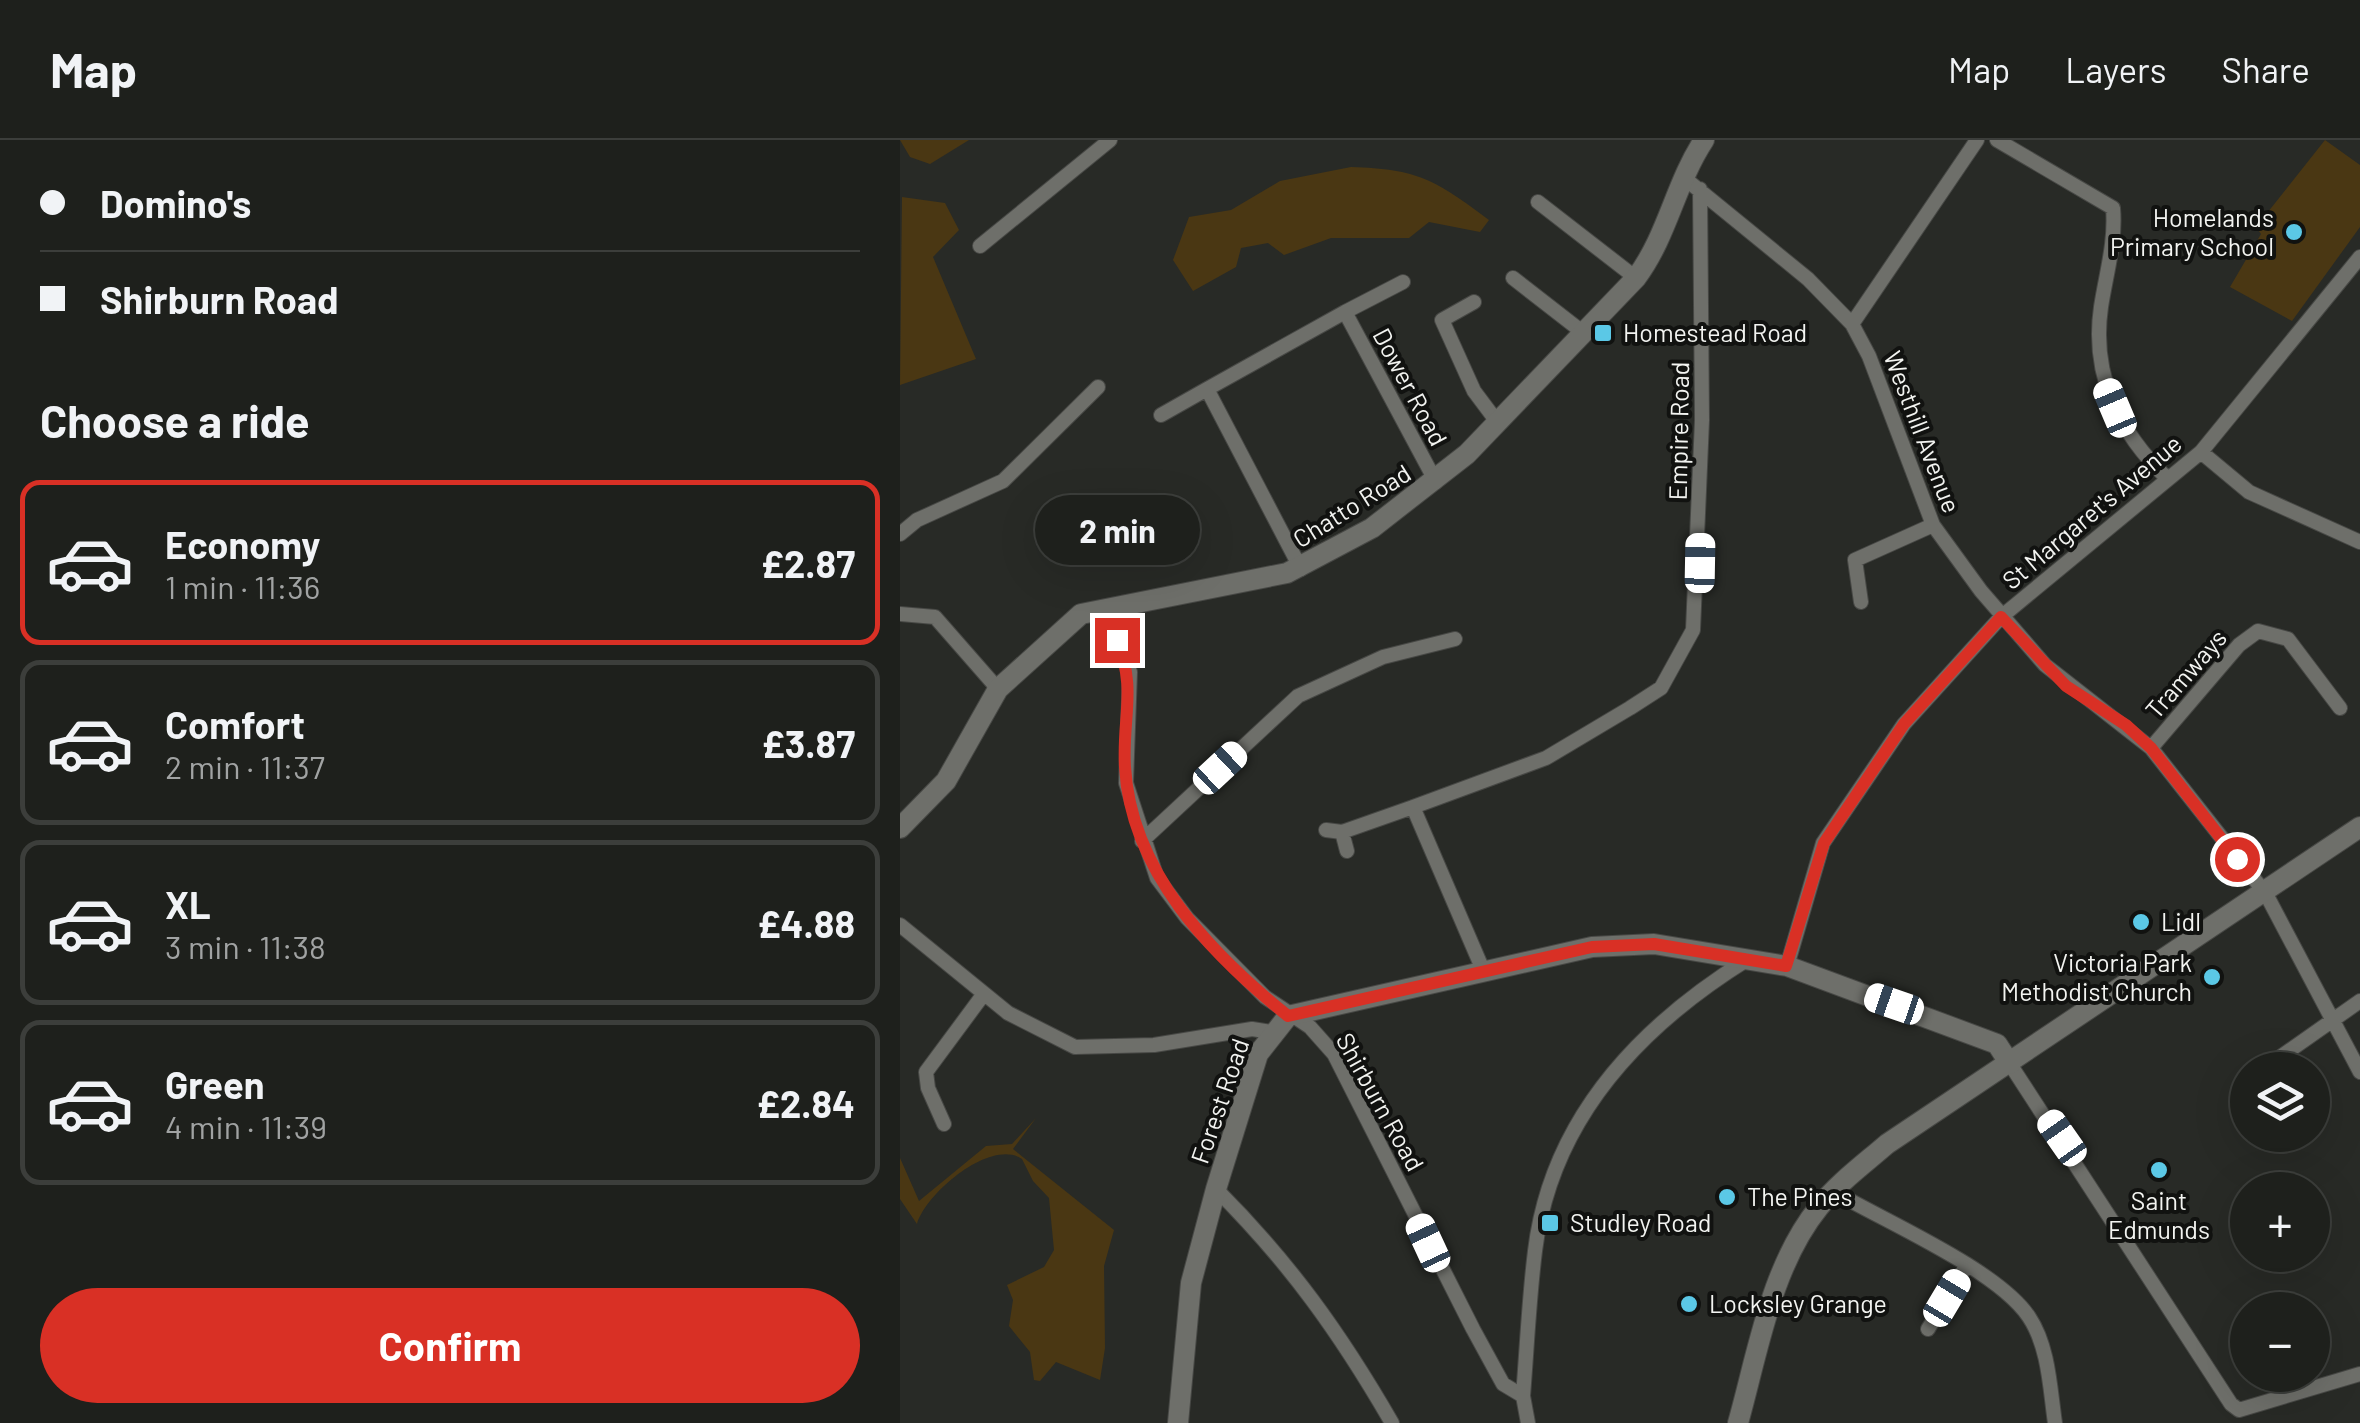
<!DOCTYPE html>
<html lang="en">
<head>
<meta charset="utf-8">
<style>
	:root { --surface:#1e201c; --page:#2b2d29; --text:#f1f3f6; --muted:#a1a3a3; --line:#3c3e3b; --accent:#d93025 }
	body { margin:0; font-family:Barlow,sans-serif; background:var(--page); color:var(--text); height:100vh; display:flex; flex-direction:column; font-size:38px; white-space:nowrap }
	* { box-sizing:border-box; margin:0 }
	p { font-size:32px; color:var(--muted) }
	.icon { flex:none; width:55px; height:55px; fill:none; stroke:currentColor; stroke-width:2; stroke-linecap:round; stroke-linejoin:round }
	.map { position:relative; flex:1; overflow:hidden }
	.panel { display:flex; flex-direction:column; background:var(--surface); width:900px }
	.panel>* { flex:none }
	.guide { display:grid; align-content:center; height:220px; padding:0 40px; background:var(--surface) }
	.controls { position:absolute; left:1330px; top:912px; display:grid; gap:20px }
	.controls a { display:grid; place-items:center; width:100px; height:100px; border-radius:50%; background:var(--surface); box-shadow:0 10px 40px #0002,0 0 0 2px var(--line); font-size:50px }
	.end { position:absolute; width:45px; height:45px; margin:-22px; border:12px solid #d93025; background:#fff; box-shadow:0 0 0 5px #fff }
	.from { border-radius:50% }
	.bubble { position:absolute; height:70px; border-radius:35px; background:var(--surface); box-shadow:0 10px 40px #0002,0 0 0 2px var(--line); font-size:32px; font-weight:700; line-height:70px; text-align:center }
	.car { position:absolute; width:30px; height:60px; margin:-30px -15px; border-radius:12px; box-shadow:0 0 8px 2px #0007; background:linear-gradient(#fff 24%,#345 0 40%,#fff 0 76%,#345 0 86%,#fff 0) }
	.guide b { display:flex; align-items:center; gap:35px; height:95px; font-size:38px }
	.guide b+b { border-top:2px solid var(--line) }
	.guide i { width:25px; height:25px; background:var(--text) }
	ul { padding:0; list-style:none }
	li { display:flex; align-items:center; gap:30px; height:165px; margin:0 20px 15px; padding:0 20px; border:5px solid var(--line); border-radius:20px }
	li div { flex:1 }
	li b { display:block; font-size:38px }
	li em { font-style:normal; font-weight:700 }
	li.current { border-color:var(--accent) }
	li>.icon { width:90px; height:90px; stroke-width:1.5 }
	h2 { padding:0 40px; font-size:45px; line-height:120px }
	.action { display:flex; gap:20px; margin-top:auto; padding:20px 40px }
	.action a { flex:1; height:115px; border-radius:60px; background:var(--accent); color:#fff; font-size:40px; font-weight:700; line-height:115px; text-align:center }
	header { display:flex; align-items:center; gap:60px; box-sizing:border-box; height:140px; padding:0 50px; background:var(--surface); border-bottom:2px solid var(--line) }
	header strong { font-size:48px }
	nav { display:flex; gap:55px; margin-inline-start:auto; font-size:35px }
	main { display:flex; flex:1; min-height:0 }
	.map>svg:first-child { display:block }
	.green { fill:#4a3713 }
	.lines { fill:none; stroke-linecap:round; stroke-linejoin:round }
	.street-casing { stroke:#474845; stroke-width:16 }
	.secondary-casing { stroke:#474845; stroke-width:22 }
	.street { stroke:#6e6f6a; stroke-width:14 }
	.secondary { stroke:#6e6f6a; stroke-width:20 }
	.route { stroke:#d93025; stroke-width:12 }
	.poi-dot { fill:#5bc8e6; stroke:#111210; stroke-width:4 }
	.labels { text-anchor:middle; stroke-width:8; stroke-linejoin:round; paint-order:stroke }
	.poi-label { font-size:25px; fill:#f3f4f1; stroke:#111210; text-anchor:start }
	.street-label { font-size:25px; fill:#f3f4f1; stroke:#111210 }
</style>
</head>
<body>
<header>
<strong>Map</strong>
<nav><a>Map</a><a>Layers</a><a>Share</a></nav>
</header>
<main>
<section class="panel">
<div class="guide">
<b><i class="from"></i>Domino's</b>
<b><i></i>Shirburn Road</b>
</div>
<h2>Choose a ride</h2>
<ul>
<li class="current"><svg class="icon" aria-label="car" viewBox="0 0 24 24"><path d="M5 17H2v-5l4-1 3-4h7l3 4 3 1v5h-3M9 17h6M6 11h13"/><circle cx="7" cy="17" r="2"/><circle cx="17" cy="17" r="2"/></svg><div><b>Economy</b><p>1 min · 11:36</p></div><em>£2.87</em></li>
<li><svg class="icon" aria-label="car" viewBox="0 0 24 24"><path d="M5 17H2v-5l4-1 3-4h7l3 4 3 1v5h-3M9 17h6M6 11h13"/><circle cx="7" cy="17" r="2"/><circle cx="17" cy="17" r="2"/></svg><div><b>Comfort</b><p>2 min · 11:37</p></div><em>£3.87</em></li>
<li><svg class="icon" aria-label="car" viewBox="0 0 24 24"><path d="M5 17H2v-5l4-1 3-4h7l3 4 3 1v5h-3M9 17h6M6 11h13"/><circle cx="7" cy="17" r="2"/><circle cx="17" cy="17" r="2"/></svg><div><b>XL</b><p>3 min · 11:38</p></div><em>£4.88</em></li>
<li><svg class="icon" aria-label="car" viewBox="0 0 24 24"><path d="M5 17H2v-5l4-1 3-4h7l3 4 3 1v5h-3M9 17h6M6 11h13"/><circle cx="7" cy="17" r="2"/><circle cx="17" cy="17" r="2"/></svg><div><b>Green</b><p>4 min · 11:39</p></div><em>£2.84</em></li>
</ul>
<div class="action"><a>Confirm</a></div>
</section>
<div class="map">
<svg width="1460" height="1283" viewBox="0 0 1460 1283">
	<rect width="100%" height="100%" fill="#282a26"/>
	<path class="green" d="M 0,0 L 69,0 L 30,24 L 10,17 Z
		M 1425,0 L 1460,25 L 1460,87 L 1392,181 L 1330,147 L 1361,94 L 1356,87 Z
		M 451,27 C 518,29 536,40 589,80 L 580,92 L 529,82 L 509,98 L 431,98 L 384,115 L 368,103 L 341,108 L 336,127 L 293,151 L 273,120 L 289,77 L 331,70 L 380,41 Z
		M 2,57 L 45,63 L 59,90 L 33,117 L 76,219 L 0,245 Z
		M 136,978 L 113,1009 L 214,1090 L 204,1126 L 205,1208 L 200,1240 L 156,1222 L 140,1241 L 134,1240 L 130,1212 L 109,1186 L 113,1160 L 107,1145 L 144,1127 L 154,1110 L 149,1058 L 133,1041 L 122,1019 C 91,998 26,1053 17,1084 L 0,1059 L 0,1018 L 19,1061 L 86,1006 L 112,1004 Z"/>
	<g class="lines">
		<g class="street-casing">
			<path id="street" d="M 1097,0 L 1213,68 C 1216,102 1206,134 1201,167 C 1191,235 1219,293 1268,339
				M 783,37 L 908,139 L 952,184 L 969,216 L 1033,385 L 1081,451 L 1145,525 L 1251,608 L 1366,754 L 1460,932
				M 638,62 L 736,138
				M 80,106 L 210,0
				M 613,138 L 685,194
				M 574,162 L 542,180 L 574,251 L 598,283
				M 445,172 L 503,142
				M 952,184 L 1077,0
				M 261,275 L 307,249
				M 1301,312 L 1349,352 L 1460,402
				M 0,394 L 17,380 L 103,341 L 198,247
				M 401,429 L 307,249 L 445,172 L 536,342
				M 961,462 L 955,420 L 1033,385
				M 203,467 L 230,532 L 226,643 L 257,738 L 287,778 L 365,857 L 410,887 L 434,914 L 573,1189 L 603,1244 L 623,1256 L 628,1283
				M 0,474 L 35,477 L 98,549
				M 1251,608 L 1339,505 L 1358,491 L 1388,499 L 1440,568
				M 426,690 L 442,692 L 513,667
				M 442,692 L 447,711
				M 242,701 L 398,556 L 483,517 L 555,499
				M 0,785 L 108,873 L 175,907 L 254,905 L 352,889 L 372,892
				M 887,826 L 923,703 L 1004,584 L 1101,477 L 1301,312 L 1460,117
				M 583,830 L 513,667 L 646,618 L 730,568 L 761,548 L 793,490 L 802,280 L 800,49
				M 1376,920 L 1460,861
				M 1110,924 L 1331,1264 L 1339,1270 L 1460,1234
				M 44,984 L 28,948 L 26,932 L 83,855
				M 316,1049 C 390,1123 440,1193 492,1283
				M 933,1051 C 986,1082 1098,1130 1129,1177 C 1149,1207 1150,1249 1155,1283
				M 1028,1189 L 1066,1126
				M 623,1256 C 627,1207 629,1159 635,1111 C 651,978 740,886 848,819"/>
		</g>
		<g class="secondary-casing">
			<path id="secondary" d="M 0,688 L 46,641 L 98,549 L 181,474 L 387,433 L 472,388 L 567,314 L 736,138 C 768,95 775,44 804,0
				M 278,1283 L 291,1143 L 316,1049 L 358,914 L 388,876 L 692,807 L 754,804 L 887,826 L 1097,904 L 1110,924
				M 838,1283 C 858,1212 871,1126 919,1067 C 938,1043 964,1024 987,1004 L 1460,687"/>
		</g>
		<use href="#street" class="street"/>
		<use href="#secondary" class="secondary"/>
	</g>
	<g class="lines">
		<path class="route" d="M 217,500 C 237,550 222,577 225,627 C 231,732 311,814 388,876 L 692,807 L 754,804 L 886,826 L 924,703 L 1004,584 L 1101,477 L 1166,546 L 1226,585 L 1251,608 L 1337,719"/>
	</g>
	<g class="poi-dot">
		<circle cx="1394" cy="92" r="10"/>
		<rect x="693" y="183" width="20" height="20" rx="5"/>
		<circle cx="1241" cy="782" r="10"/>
		<circle cx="1312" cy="837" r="10"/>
		<circle cx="1259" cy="1030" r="10"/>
		<circle cx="827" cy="1057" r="10"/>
		<rect x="640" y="1073" width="20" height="20" rx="5"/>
		<circle cx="789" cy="1164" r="10"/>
	</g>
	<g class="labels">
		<g class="poi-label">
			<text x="1374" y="87" text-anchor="end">Homelands<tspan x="1374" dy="29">Primary School</tspan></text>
			<text x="723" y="202">Homestead Road</text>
			<text x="1261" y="791">Lidl</text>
			<text x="1292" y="832" text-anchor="end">Victoria Park<tspan x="1292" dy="29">Methodist Church</tspan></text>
			<text x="847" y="1066">The Pines</text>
			<text x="1259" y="1070" text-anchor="middle">Saint<tspan x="1259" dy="29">Edmunds</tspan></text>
			<text x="670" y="1092">Studley Road</text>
			<text x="809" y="1173">Locksley Grange</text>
		</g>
		<g class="street-label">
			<text transform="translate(510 247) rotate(62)" y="9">Dower Road</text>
			<text transform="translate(779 291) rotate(-89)" y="9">Empire Road</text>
			<text transform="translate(1022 292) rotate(69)" y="9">Westhill Avenue</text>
			<text transform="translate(452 366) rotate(-32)" y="9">Chatto Road</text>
			<text transform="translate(1192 372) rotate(-40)" y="9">St Margaret's Avenue</text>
			<text transform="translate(1286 534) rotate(-49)" y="9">Tramways</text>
			<text transform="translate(320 961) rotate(-71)" y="9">Forest Road</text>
			<text transform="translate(480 962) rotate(61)" y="9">Shirburn Road</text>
		</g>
	</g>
</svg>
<div class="controls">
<a><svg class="icon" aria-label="layers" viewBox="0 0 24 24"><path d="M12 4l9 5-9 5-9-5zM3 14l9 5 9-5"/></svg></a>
<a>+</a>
<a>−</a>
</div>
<i class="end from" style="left:1337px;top:719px"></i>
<i class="end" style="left:217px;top:500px"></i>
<div class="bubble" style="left:135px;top:355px;width:165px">2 min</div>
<i class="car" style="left:1215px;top:268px;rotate:337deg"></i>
<i class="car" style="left:800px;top:423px;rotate:1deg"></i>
<i class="car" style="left:320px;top:628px;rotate:47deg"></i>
<i class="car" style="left:994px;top:864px;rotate:289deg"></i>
<i class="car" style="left:1162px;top:998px;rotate:325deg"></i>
<i class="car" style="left:528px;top:1103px;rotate:335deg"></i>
<i class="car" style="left:1047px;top:1158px;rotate:31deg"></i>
</div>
</main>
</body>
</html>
